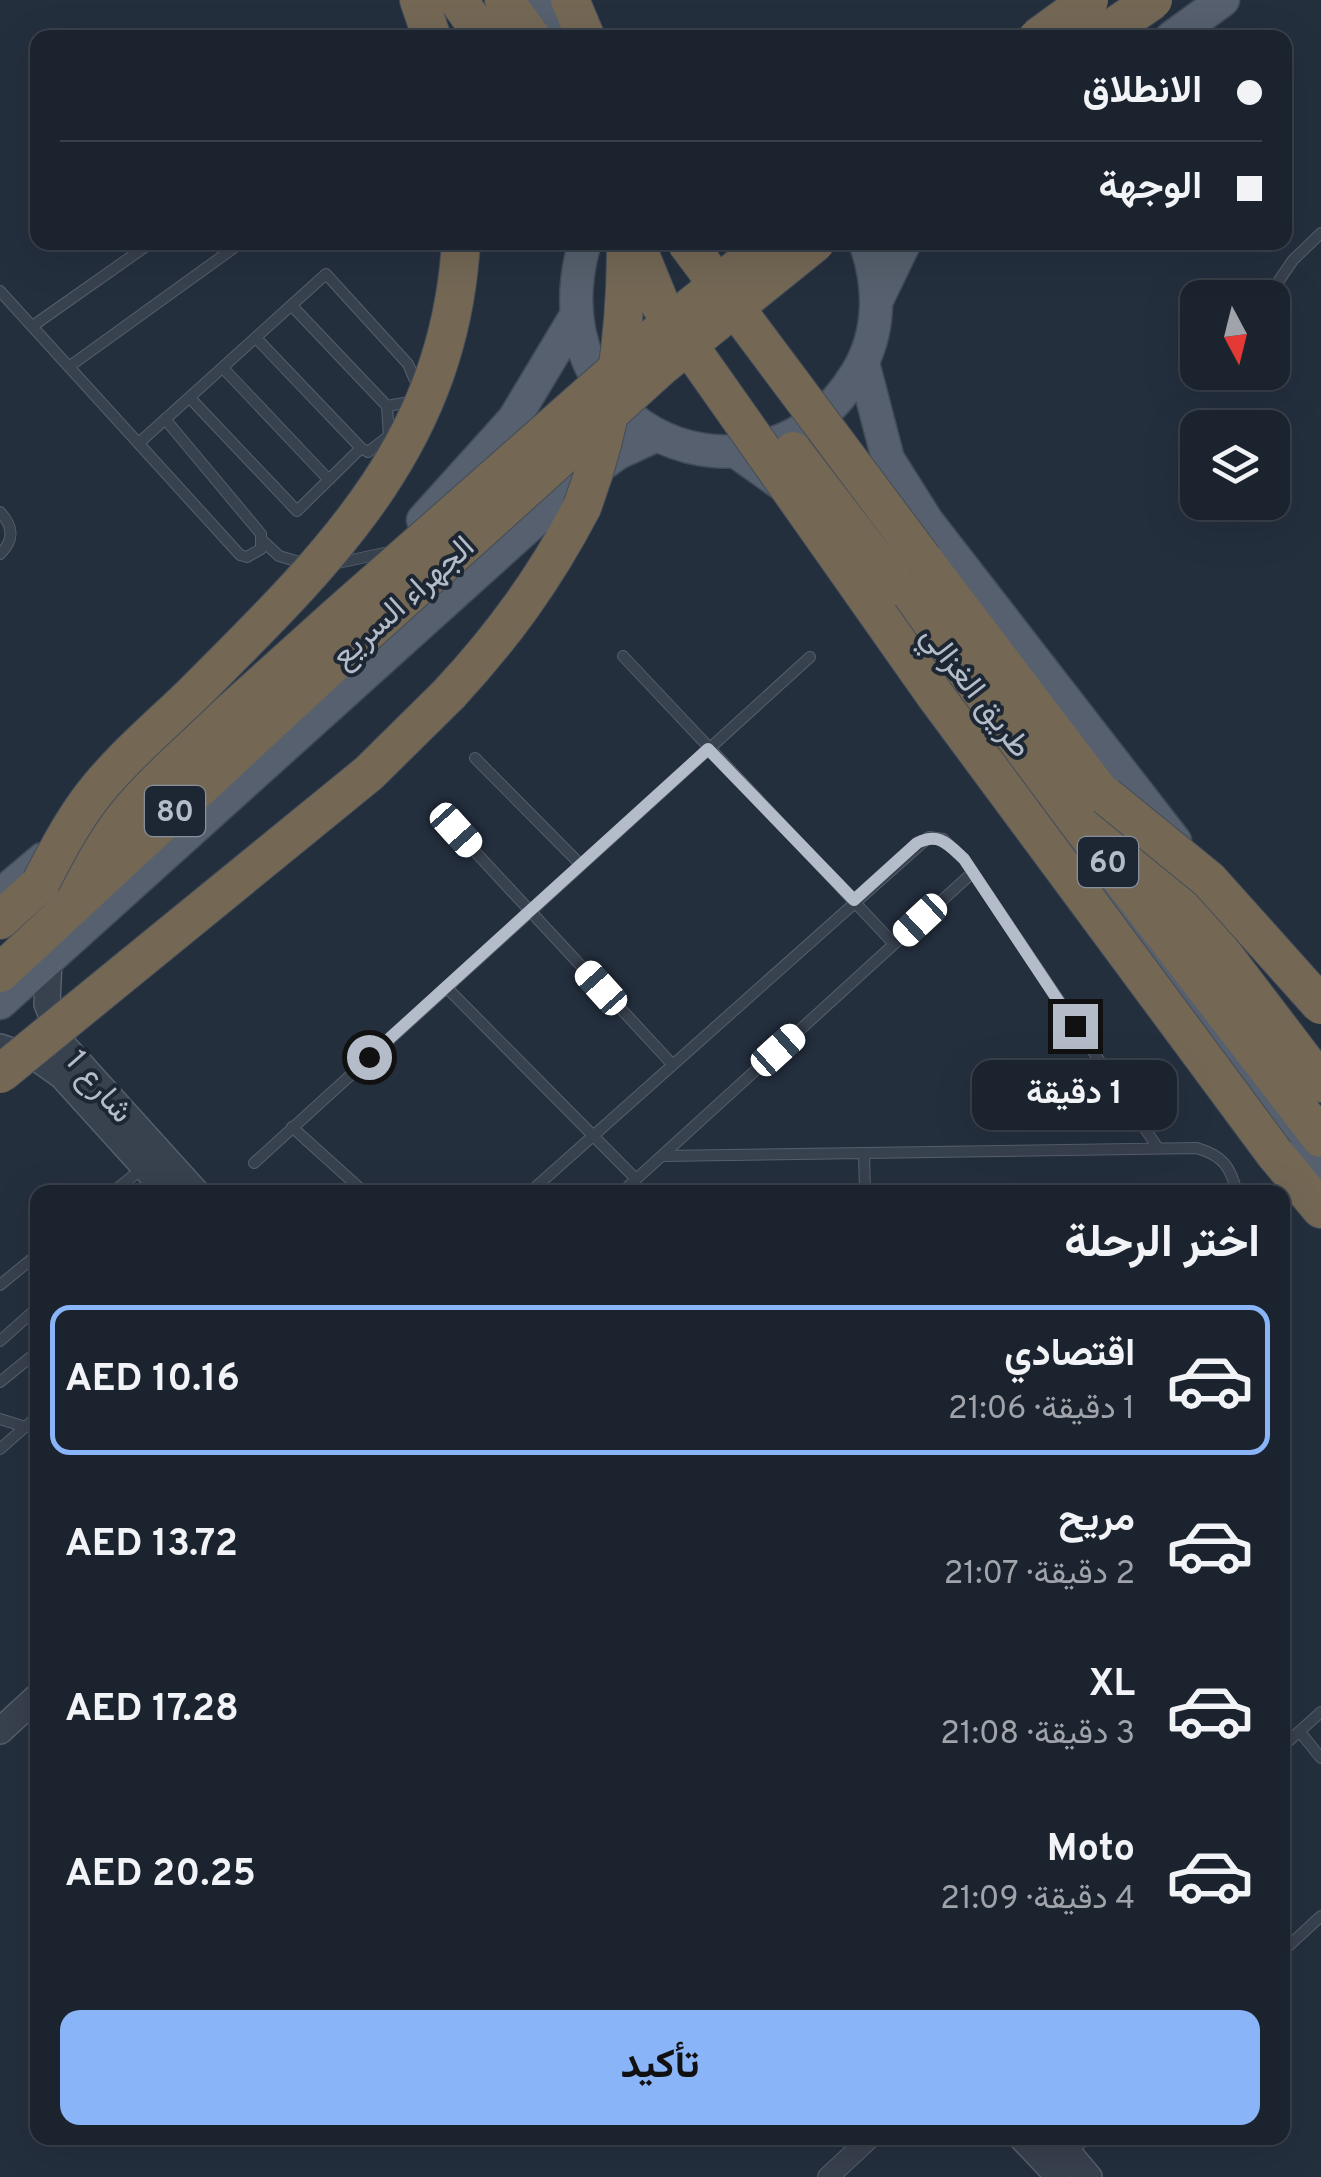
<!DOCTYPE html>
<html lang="ar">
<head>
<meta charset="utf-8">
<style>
	:root { --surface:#1b232e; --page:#242b36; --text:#f1f3f6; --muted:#a0a4aa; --line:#39404a; --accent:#8ab4f8 }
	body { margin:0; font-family:Overpass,Vazirmatn,sans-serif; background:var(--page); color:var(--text); direction:rtl; height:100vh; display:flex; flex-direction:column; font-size:38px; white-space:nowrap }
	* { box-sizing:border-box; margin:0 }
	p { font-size:32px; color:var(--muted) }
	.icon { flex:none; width:55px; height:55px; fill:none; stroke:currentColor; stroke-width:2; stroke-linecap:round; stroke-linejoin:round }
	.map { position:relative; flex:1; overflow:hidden; direction:ltr }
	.drawer { position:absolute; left:30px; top:1185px; width:1260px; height:960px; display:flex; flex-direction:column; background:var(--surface); border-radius:20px; box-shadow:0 10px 40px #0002,0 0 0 2px var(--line); direction:rtl }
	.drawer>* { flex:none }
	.guide { position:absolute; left:30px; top:30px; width:1262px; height:220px; border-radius:20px; box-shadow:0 10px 40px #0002,0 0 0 2px var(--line); direction:rtl; display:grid; align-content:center; height:220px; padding:0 30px; background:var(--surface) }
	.needle { width:65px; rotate:173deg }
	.buttons { position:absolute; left:1180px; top:280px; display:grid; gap:20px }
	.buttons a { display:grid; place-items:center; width:110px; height:110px; border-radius:20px; background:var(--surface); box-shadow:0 10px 40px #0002,0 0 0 2px var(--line); font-size:50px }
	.end { position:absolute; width:45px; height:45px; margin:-22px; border:12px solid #b4bcc9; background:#111; box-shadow:0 0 0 5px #111 }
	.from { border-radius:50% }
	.bubble { position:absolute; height:70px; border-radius:20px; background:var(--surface); box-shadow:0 10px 40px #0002,0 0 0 2px var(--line); font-size:32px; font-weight:700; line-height:70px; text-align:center; direction:rtl }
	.car { position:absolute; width:30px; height:60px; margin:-30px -15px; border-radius:12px; box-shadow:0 0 8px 2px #0007; background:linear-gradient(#fff 24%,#345 0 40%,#fff 0 76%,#345 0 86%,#fff 0) }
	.guide b { display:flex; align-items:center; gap:35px; height:95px; font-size:38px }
	.guide b+b { border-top:2px solid var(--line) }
	.guide i { width:25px; height:25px; background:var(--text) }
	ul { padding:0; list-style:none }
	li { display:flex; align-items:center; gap:30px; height:150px; margin:0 20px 15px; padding:0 10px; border:5px solid transparent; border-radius:20px }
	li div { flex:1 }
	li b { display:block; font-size:38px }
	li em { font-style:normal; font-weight:700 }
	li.selected { border-color:var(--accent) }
	li>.icon { width:90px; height:90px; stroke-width:1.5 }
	h2 { padding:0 30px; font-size:45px; line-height:120px }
	.button { display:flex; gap:20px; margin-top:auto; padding:20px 30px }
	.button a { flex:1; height:115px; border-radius:20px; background:var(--accent); color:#111; font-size:40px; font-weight:700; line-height:115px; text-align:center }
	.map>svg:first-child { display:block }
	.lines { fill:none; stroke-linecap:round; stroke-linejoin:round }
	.service-casing { stroke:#565f6c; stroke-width:12 }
	.minor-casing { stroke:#565f6c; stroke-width:22 }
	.tertiary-casing { stroke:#565f6c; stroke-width:28 }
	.primary-casing { stroke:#414a57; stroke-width:35 }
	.motorway-casing { stroke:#434c59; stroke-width:40 }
	.service { stroke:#38414e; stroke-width:10 }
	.minor { stroke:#38414e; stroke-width:20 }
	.tertiary { stroke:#38414e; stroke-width:25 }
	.primary { stroke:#56606e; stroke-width:32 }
	.motorway { stroke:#746855; stroke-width:38 }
	.motorway-bridge-casing { stroke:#434c59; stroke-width:40; stroke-linecap:butt }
	.motorway-bridge { stroke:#746855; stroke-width:38 }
	.route { stroke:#b4bcc9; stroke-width:12 }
	.labels { text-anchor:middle; stroke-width:8; stroke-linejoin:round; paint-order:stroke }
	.shield { fill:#1d2633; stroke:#878f9c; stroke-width:2.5 }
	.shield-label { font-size:30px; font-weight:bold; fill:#b4bcc9 }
	.street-label { font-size:32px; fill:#b4bcc9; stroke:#1d2633 }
</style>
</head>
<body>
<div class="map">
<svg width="1321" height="2177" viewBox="0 0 1321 2177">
	<rect width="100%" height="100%" fill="#242f3e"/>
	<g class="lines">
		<g class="service-casing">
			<path id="service" d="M 0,291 L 240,555 L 247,557 L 261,549 L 261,534 L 165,419
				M 1267,298 L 1293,260 L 1321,233
				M 34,325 L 152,242
				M 256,338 L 361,448 L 368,452 L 389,436 L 387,406 L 293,307
				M 70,366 L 242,242
				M 223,368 L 329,480
				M 190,398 L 297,511 L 361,448
				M 140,442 L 326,274 L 408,364 L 418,387 L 410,402 L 387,406
				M 0,512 C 13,526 15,540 0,554
				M 264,542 L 279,556 L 306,564
				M 333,564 L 389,552
				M 623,656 L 894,944
				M 475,758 L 581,865
				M 455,830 L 672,1064
				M 446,987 L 636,1179
				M 292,1127 L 364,1192
				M 864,1153 L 865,1192
				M 662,1156 L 1197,1148 C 1223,1156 1230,1166 1237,1192
				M 254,1163 L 810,657
				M 113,1192 L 144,1167
				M 530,1192 L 929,837 L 943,839 L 964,859 L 1158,1148
				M 622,1192 L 971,874
				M 0,1285 L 38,1254
				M 0,1341 L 38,1307
				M 0,1382 L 38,1351
				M 0,1419 L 25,1427 L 38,1416
				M 0,1449 L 25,1427
				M 1300,1732 L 1321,1758
				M 1282,1747 L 1321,1712
				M 1282,1952 L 1321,1916
				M 1070,2154 L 1086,2138"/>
		</g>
		<g class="minor-casing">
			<path id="minor" d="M 828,2177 L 870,2138"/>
		</g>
		<g class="tertiary-casing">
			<path id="tertiary" d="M 49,959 L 47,1004 L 64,1046 L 196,1192
				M 0,1047 L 41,1061 L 62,1076 L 167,1192
				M 0,1731 L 38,1696
				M 1022,2138 L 1059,2177
				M 1056,2138 L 1089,2177"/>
		</g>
		<g class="primary-casing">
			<path id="primary" d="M 533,0 L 559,38
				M 1171,38 L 1223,0
				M 585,242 C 529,434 761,529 856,374 C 881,334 881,286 865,242
				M 877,300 L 905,242
				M 863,363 L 888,459 L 927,521 L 1175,841
				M 735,451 L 780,483
				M 423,520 L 514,419 L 574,319
				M 994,745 L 1321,1173
				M 0,895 L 43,859
				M 0,1003 L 579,481 L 618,453 L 657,435"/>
		</g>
		<g class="motorway-casing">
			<path id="motorway" d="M 419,0 L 432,38
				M 458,0 L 485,38
				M 504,0 L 532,38
				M 570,0 L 586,38
				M 923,559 L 1321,1083
				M 896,586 L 1321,1138
				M 449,694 C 503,636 545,578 582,507
				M 0,920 L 335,618
				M 0,973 L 349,649
				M 1275,1154 L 1321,1209"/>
		</g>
		<use href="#service" class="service"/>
		<use href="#minor" class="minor"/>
		<use href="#tertiary" class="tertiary"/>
		<use href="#primary" class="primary"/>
		<use href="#motorway" class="motorway"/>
		<g class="motorway-bridge-casing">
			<path id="motorway-bridge" d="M 1037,38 L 1089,0
				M 1098,38 L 1153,0
				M 635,242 L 661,306 L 935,695 L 1275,1154
				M 686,242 L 923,559
				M 793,451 L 896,586
				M 582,507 C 614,422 626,337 626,246
				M 335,618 L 656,335 L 770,242
				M 349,649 L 662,366 L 816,242
				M 1106,796 L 1209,880 L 1321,1005
				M 41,882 C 55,855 69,828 87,803 C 116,763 157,729 193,694 C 328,559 449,445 461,242
				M 0,1074 L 369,773 L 449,694"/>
		</g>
		<use href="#motorway-bridge" class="motorway-bridge"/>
	</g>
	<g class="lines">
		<path class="route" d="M 369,1057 L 708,749 L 854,900 L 917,843 C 939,832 948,844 964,859 L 1075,1026"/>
	</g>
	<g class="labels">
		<g class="shield">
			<rect x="145" y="786" width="60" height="50" rx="8"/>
			<rect x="1078" y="837" width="60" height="50" rx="8"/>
		</g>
		<g class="shield-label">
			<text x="175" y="821">80</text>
			<text x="1108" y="872">60</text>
		</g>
		<g class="street-label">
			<text transform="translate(402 601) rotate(-42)" y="11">الجهراء السريع</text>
			<text transform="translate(977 691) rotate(52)" y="11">طريق الغزالي</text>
			<text transform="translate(100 1086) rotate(49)" y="11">شارع 1</text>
		</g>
	</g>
</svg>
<div class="buttons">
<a><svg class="needle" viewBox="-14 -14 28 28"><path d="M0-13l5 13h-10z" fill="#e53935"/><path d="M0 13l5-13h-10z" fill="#a0a4aa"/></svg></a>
<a><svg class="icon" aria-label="layers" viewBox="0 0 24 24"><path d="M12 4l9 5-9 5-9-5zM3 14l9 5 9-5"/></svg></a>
</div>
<i class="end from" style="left:369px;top:1057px"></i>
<i class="end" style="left:1075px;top:1026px"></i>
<div class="bubble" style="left:972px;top:1060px;width:205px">1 دقيقة</div>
<i class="car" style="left:456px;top:830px;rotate:138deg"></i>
<i class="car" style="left:920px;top:920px;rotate:227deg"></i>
<i class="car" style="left:601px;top:988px;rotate:318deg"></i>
<i class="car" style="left:778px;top:1050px;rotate:48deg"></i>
<div class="guide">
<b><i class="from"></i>الانطلاق</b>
<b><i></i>الوجهة</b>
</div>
<section class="drawer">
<h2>اختر الرحلة</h2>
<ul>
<li class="selected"><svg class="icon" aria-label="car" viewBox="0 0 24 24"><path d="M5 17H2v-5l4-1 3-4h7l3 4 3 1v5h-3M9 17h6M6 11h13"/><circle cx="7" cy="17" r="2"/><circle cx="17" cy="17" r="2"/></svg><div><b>اقتصادي</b><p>1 دقيقة · 21:06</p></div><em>AED 10.16</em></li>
<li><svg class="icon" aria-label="car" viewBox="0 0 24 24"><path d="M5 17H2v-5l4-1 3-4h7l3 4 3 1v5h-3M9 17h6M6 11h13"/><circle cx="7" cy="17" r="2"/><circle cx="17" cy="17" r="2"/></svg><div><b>مريح</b><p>2 دقيقة · 21:07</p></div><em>AED 13.72</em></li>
<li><svg class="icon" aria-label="car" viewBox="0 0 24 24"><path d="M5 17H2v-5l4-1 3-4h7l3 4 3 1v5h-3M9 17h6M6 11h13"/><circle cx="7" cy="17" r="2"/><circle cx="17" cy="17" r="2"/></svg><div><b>XL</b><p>3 دقيقة · 21:08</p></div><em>AED 17.28</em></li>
<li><svg class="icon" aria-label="car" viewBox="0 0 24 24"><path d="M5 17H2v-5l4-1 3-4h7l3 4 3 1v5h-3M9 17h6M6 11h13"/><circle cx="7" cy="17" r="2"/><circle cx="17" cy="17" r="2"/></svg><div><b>Moto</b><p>4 دقيقة · 21:09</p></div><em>AED 20.25</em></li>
</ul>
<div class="button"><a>تأكيد</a></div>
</section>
</div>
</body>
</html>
